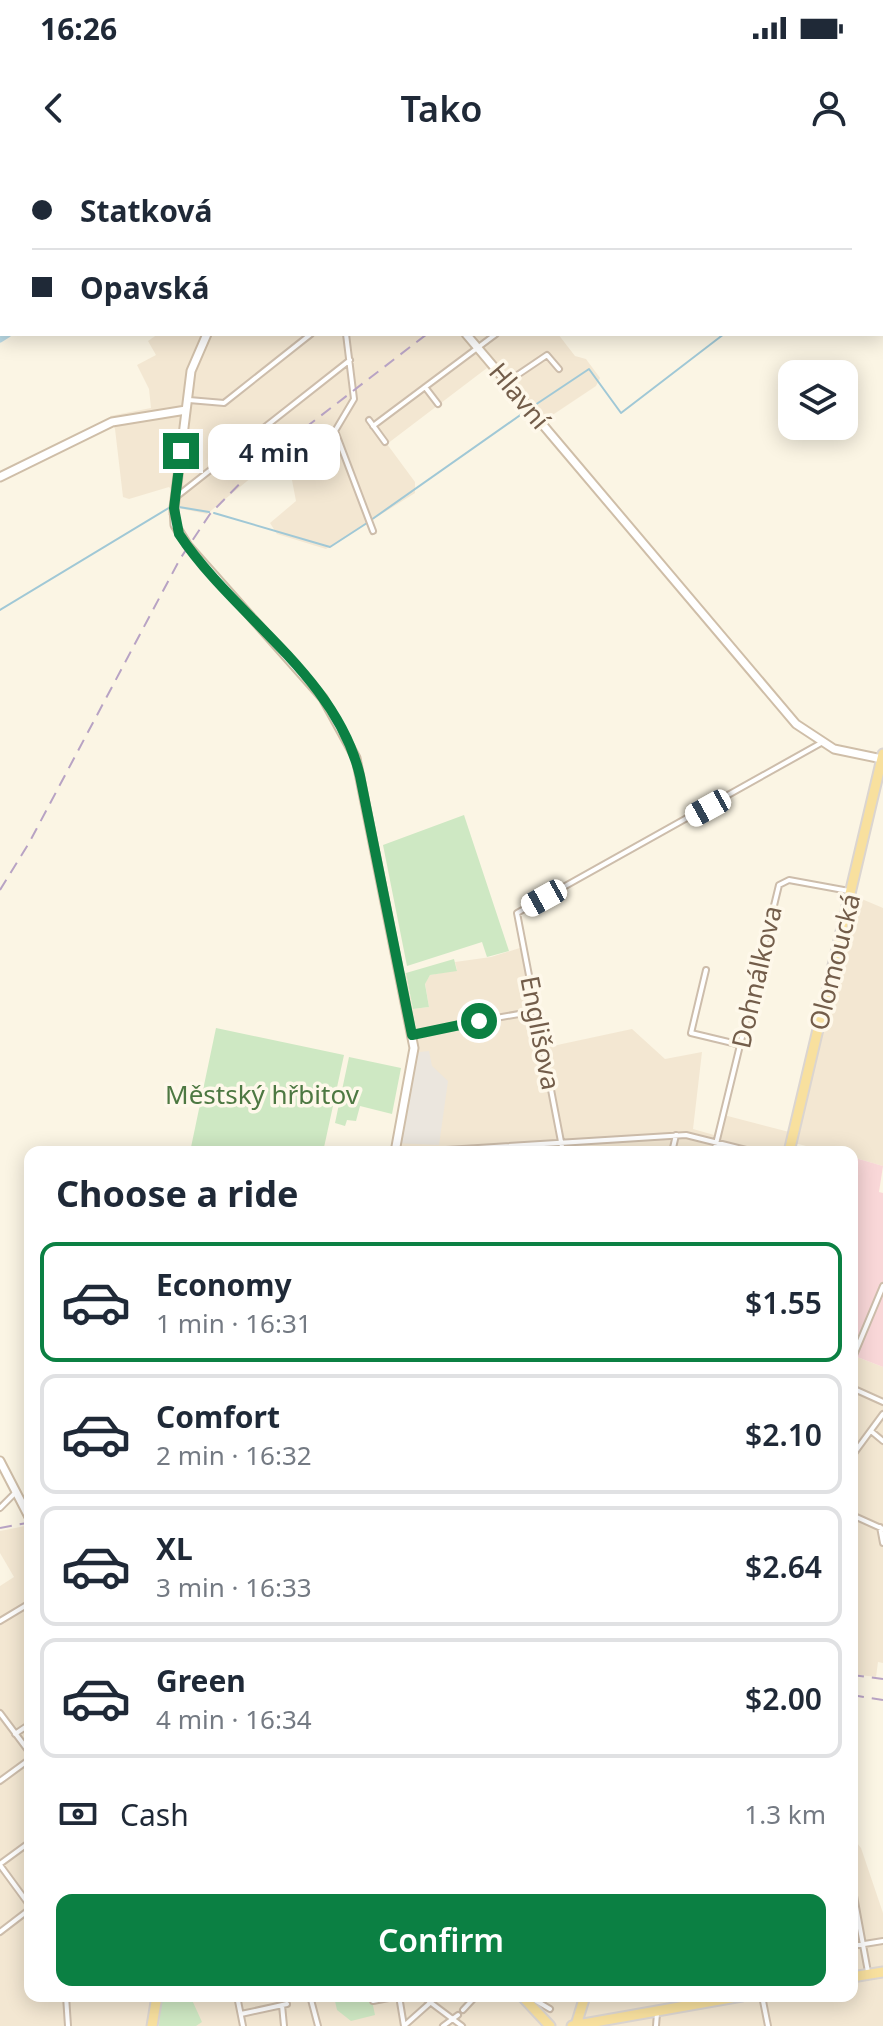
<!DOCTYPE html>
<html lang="en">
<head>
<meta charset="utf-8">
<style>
	:root { --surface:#fff; --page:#f6f6f7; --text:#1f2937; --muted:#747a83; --line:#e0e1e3; --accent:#0b8043 }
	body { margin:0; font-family:"Noto Sans",sans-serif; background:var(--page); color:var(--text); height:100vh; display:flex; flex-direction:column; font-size:30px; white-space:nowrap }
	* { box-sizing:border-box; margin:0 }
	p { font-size:26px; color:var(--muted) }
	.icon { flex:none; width:44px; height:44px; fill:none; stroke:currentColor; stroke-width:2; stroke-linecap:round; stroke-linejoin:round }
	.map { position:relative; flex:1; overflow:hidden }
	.panel { position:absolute; left:24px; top:986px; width:834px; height:856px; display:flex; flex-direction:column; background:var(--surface); border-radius:16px; box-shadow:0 4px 20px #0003 }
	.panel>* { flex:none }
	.banner { position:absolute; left:0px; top:0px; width:884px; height:176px; box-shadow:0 4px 20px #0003; display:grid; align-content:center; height:176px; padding:0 32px; background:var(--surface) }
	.fabs { position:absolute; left:778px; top:200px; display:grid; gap:16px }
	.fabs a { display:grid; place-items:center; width:80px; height:80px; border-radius:16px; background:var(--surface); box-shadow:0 4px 20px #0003; font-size:40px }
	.end { position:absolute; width:36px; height:36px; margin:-18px; border:10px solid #0b8043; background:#fff; box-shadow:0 0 0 4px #fff }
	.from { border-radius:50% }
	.bubble { position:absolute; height:56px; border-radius:16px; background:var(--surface); box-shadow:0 4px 20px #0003; font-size:26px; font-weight:600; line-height:56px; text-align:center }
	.car { position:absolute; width:24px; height:48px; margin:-24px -12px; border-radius:10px; box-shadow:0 0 6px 2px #0007; background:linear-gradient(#fff 24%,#345 0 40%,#fff 0 76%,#345 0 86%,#fff 0) }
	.banner b { display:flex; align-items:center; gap:28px; height:76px; font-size:30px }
	.banner b+b { border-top:2px solid var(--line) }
	.banner i { width:20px; height:20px; background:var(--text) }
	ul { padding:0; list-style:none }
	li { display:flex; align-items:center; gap:24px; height:120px; margin:0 16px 12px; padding:0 16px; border:4px solid var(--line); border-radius:16px }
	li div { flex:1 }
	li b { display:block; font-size:30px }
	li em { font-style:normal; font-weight:600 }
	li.on { border-color:var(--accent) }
	li>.icon { width:72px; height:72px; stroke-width:1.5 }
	h2 { padding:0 32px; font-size:36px; line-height:96px }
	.pay { display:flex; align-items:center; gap:20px; height:88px; padding:0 32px; font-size:30px }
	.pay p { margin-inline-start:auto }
	.cta { display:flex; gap:16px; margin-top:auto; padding:16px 32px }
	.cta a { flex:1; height:92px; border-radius:16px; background:var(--accent); color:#fff; font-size:32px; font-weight:600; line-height:92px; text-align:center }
	.status { display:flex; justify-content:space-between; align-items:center; height:56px; padding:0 40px; background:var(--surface); direction:ltr }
	.status svg { height:22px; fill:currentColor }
	header { display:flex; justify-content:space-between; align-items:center; height:104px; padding:0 32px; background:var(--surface); font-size:36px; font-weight:600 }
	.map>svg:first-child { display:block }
	.residential { fill:#f3e7d2 }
	.industrial { fill:#ebe6de }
	.medical { fill:#f9d7d8 }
	.green { fill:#cee8c3 }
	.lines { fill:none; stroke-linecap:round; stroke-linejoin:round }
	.stream { stroke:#a0c8d6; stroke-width:2 }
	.river { stroke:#b9d9e4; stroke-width:7 }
	.street-casing { stroke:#cdbdab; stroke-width:8 }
	.secondary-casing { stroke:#cfbea8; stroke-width:11 }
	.primary-casing { stroke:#dbd5d0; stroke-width:13 }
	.street { stroke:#fff; stroke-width:4 }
	.secondary { stroke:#fff; stroke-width:7 }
	.primary { stroke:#f8e09e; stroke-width:9 }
	.rail { stroke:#b8a3c4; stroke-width:2; stroke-dasharray:12 8; stroke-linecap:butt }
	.route { stroke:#0b8043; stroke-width:10 }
	.labels { text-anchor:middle; stroke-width:7; stroke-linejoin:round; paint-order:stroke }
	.street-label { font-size:26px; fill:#735d4a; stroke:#fef8ea }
	.park-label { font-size:26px; fill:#4d7842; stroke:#fef8ea }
</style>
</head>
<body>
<div class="status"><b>16:26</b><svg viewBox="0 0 49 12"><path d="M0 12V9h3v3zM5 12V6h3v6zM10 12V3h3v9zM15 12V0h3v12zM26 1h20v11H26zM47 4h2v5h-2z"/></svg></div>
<header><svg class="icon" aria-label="back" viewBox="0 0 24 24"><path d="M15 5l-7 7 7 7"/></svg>Tako<svg class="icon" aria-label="person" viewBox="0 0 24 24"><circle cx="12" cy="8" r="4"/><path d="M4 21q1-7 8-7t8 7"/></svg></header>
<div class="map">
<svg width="883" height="1866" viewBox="0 0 883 1866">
	<rect width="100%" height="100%" fill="#fbf5e4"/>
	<path class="residential" d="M 144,0 L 566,0 L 143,2 Z
		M 158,174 L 558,174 L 575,196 L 586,199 L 600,218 L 596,226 L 545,260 L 528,256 L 487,208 L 387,284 L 415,322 L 415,333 L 326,389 L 277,374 L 270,363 L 296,341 L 291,315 L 280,300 L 252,317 L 207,354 L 178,348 L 177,355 L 168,355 L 172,330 L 169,327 L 129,339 L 123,337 L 115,269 L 110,256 L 151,248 L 149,229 L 137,205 L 156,195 L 148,181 Z
		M 857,737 L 883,748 L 883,1006 L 852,997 L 852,992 L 830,992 L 786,981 L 783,992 L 391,992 L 410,893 L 395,816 L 406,813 L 413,849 L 429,847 L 425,823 L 430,815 L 457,810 L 455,802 L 491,797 L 526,786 L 548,887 L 632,869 L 665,899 L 702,892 L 693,969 L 714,975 L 720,954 L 797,974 Z
		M 857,1197 L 883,1207 L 883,1503 L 878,1502 L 876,1517 L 852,1514 L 852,1208 Z
		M 30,1365 L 30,1836 L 852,1836 L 852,1677 L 861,1688 L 883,1753 L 883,1866 L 0,1866 L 0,1426 L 14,1417 L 0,1393 L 0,1371 Z"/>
	<path class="industrial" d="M 429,891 L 432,906 L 448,921 L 439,985 L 393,983 L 410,893 Z"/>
	<path class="medical" d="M 852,997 L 883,1006 L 879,1032 L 883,1033 L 883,1207 L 852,1195 Z"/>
	<path class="green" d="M 464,655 L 509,791 L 487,797 L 482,782 L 407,806 L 383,685 Z
		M 454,799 L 457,811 L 430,815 L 425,824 L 429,847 L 413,849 L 406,813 Z
		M 216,868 L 344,895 L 323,992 L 190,992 Z
		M 349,897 L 401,908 L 392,954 L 360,946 L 356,961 L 347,960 L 345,966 L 335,963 Z
		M 161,1836 L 200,1836 L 192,1840 L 202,1862 L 196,1866 L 159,1866 Z
		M 350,1836 L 371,1836 L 375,1855 L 351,1861 L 337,1850 L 335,1841 Z"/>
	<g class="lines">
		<path class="stream" d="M 882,4 L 883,3
			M 532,247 L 589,209 L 621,253 L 724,174
			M 179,347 L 209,352
			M 214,353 L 330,387 L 367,363
			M 371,360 L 526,251
			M 0,450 L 172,346"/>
		<path class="river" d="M 359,2 L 360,0
			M 0,179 L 8,174"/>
		<g class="street-casing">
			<path id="street" d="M 223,0 L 226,2
				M 501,0 L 502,2
				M 346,174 L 354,239 L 335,271 L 373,371
				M 507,222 L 547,195 L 559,209
				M 425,227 L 438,244
				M 189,240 L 224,243 L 311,174
				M 369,260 L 385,282
				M 373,266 L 496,174
				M 221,288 L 229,298
				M 313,293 L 336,277
				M 176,337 L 350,200
				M 706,810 L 691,873 L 741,885
				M 470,848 L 479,861 L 536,851
				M 412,875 L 479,861
				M 414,992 L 686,975 L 754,992
				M 563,992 L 517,753 L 821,583
				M 672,992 L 676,975
				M 714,992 L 779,725 L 789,720 L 849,731
				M 852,1200 L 883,1126
				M 852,1228 L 883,1242
				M 871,1271 L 883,1281
				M 852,1296 L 883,1254
				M 0,1348 L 16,1332
				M 852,1355 L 883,1369
				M 880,1367 L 883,1383
				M 0,1461 L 30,1443
				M 0,1553 L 30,1593
				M 15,1574 L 30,1564
				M 0,1621 L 30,1599
				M 0,1704 L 30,1682
				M 0,1705 L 30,1746
				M 852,1725 L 868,1812
				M 0,1772 L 30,1749
				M 852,1786 L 883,1781
				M 66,1836 L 68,1866
				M 237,1836 L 243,1866
				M 310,1836 L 318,1866
				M 399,1836 L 404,1866 L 431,1842
				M 422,1836 L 462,1866
				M 528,1836 L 550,1849
				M 762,1836 L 768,1866
				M 315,1838 L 323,1836
				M 373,1841 L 399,1836
				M 282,1845 L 284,1866
				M 463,1850 L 476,1836
				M 241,1854 L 287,1844
				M 443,1866 L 458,1855
				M 656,1866 L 657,1853"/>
		</g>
		<g class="secondary-casing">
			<path id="secondary" d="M 97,0 L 98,2
				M 306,0 L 306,2
				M 256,2 L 259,0
				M 493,2 L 494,0
				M 207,174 L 191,211 L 174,348 L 175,365 L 188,386 L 323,538 L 356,598 L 414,888 L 395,992
				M 466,174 L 796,564 L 834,589 L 882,599
				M 0,317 L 112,262 L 186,250
				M 0,1301 L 30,1359"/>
		</g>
		<g class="primary-casing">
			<path id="primary" d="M 789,992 L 883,594
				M 852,1817 L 883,1812
				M 522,1836 L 550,1866
				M 576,1865 L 585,1836
				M 152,1866 L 157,1836
				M 572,1866 L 742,1836"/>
		</g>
		<use href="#street" class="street"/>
		<use href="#secondary" class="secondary"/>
		<use href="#primary" class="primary"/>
		<path class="rail" d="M 652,2 L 654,0
			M 0,730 L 29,683 L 180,399 L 210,354 L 262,301 L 427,174
			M 0,1368 L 27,1363
			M 852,1515 L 883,1519
			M 852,1535 L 883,1540"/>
	</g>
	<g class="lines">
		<path class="route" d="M 181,291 L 174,348 L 179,374 C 234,457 336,515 360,616 L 412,875 L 479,861"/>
	</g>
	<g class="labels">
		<g class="street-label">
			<text transform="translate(519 236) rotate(50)" y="9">Hlavní</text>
			<text transform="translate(835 802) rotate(-76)" y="9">Olomoucká</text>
			<text transform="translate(757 817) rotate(-77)" y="9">Dohnálkova</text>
			<text transform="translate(540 873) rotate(79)" y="9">Englišova</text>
		</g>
		<g class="park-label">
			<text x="262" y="944">Městský hřbitov</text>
		</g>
	</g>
</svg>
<div class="fabs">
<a><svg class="icon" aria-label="layers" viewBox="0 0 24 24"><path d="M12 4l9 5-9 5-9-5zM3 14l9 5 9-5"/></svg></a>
</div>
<i class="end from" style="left:479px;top:861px"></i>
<i class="end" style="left:181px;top:291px"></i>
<div class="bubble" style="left:208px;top:264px;width:132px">4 min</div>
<i class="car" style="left:708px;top:648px;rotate:241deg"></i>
<i class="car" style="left:544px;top:738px;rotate:241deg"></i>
<div class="banner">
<b><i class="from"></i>Statková</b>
<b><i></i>Opavská</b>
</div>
<section class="panel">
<h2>Choose a ride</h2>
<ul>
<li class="on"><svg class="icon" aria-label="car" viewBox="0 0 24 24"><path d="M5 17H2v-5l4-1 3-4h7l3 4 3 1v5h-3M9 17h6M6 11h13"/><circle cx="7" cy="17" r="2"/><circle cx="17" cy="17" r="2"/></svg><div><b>Economy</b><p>1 min · 16:31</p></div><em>$1.55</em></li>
<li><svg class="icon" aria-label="car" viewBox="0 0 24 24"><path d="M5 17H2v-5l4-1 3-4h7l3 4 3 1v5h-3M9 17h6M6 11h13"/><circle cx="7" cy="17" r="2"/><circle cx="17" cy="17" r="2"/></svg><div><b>Comfort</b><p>2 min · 16:32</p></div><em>$2.10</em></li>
<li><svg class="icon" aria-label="car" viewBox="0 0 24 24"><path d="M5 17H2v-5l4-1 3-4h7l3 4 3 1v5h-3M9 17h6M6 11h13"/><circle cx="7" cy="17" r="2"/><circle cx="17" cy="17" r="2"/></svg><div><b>XL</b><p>3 min · 16:33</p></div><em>$2.64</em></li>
<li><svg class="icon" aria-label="car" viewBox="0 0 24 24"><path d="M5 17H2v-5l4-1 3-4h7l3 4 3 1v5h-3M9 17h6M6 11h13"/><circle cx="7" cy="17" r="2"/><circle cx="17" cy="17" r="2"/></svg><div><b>Green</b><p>4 min · 16:34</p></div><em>$2.00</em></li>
</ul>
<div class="pay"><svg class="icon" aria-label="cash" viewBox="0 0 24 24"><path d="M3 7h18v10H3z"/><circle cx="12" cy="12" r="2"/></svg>Cash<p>1.3 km</p></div>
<div class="cta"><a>Confirm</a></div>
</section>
</div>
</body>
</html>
